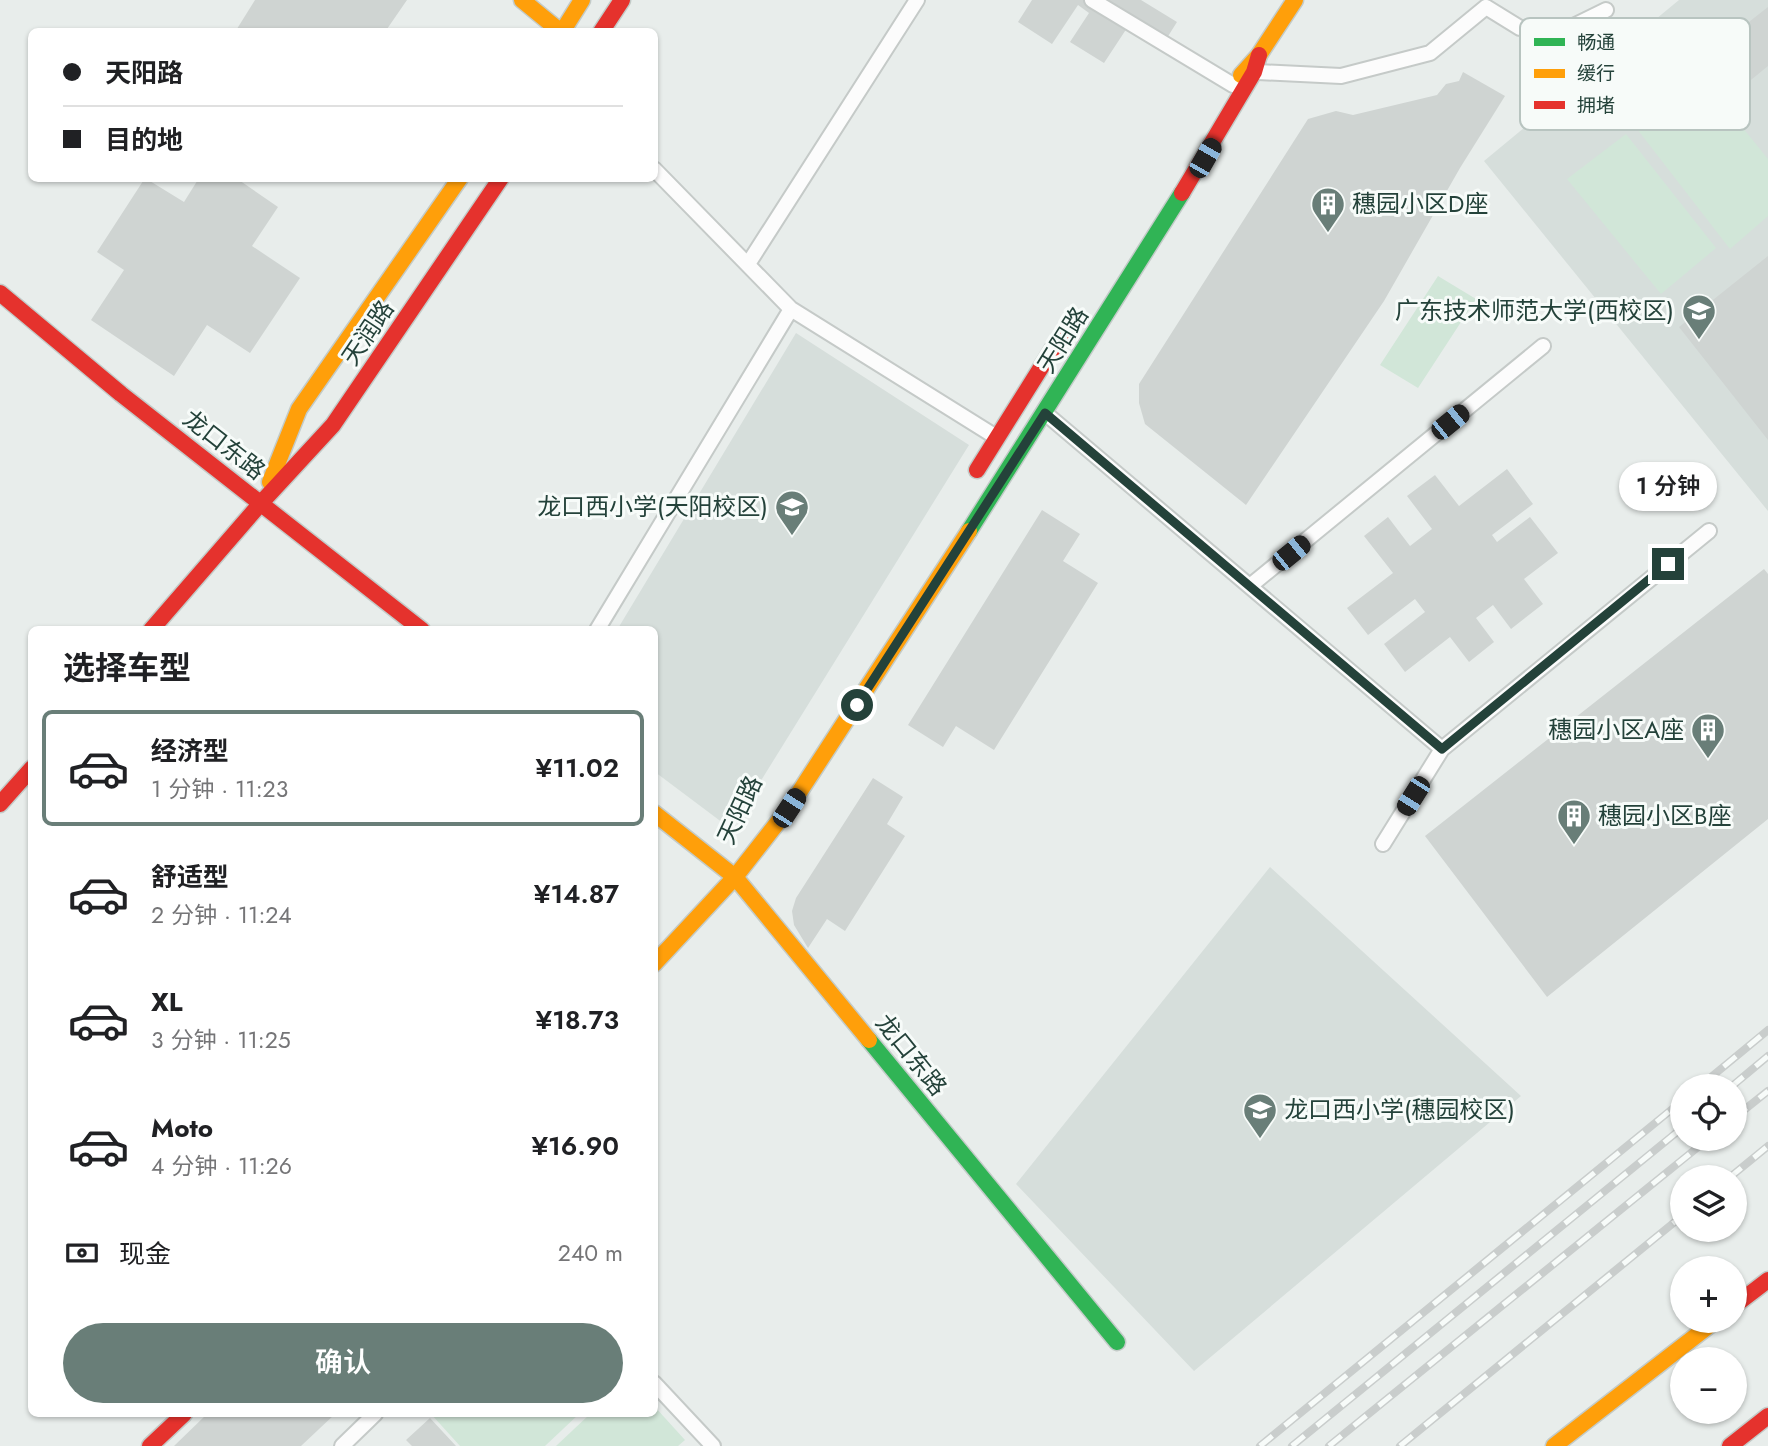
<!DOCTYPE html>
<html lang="zh">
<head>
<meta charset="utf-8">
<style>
	:root { --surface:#fff; --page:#f6f6f6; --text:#202124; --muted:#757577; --line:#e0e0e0; --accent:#697e78 }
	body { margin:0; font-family:Jost,"Noto Sans SC",sans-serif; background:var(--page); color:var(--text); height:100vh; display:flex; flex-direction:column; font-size:26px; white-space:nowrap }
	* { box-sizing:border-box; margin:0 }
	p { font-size:23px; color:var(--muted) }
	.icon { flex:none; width:38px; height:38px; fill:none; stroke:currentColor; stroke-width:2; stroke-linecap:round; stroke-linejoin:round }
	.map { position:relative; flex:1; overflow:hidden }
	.drawer { position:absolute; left:28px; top:626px; width:630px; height:791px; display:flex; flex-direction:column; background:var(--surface); border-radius:10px; box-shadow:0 2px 5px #0004 }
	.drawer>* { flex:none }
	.guide { position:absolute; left:28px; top:28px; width:630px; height:154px; border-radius:10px; box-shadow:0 2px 5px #0004; display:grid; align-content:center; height:154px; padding:0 35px; background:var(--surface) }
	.fabs { position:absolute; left:1670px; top:1074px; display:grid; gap:14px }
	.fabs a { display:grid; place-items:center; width:77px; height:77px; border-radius:50%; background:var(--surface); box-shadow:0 2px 5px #0004; font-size:35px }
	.end { position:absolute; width:32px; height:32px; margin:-16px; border:9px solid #24423a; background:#fff; box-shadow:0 0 0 4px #fff }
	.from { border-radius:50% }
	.bubble { position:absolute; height:49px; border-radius:24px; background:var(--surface); box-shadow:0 2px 5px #0004; font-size:23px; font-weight:600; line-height:49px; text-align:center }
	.car { position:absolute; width:21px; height:42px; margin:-21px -10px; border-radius:9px; box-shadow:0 0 5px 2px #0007; background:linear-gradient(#222 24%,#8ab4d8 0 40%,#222 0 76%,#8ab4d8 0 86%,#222 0) }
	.guide b { display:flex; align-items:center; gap:24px; height:66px; font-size:26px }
	.guide b+b { border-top:2px solid var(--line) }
	.guide i { width:18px; height:18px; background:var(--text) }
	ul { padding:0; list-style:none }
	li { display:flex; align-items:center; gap:21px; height:116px; margin:0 14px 10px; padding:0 21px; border:4px solid transparent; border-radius:10px }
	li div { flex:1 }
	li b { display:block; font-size:26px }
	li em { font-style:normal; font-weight:600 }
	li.active { border-color:var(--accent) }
	li>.icon { width:63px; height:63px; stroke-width:1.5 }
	h2 { padding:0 35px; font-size:32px; line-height:84px }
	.pay { display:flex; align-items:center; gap:18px; height:77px; padding:0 35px; font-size:26px }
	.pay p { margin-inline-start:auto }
	.primary-button { display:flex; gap:14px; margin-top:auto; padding:14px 35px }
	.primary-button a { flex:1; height:80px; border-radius:42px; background:var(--accent); color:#fff; font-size:28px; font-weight:600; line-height:80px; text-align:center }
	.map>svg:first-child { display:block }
	.built { fill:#d6dedb }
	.green { fill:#d1e6d8 }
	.building { fill:#cfd4d2 }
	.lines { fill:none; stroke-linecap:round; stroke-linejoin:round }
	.lane-casing { stroke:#c5cac8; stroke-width:18 }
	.fast-casing { stroke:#c3cbc8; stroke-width:19 }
	.slow-casing { stroke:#c3cbc8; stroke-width:19 }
	.jam-casing { stroke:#c3cbc8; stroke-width:19 }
	.lane { stroke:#fcfcfc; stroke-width:14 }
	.fast { stroke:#30b455; stroke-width:16 }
	.slow { stroke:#ff9f0a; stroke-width:16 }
	.jam { stroke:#e5322d; stroke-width:16 }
	.rail-casing { stroke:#c9cdcc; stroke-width:8 }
	.rail { stroke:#f7fbf9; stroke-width:5; stroke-dasharray:16; stroke-linecap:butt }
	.route { stroke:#24423a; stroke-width:9 }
	.labels { text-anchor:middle; stroke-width:6; stroke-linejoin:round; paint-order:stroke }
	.poi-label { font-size:24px; fill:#24423a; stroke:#f7fbf9; text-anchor:start }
	.street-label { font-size:24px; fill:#24423a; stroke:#f7fbf9 }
	.key { fill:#f7fbf9; stroke:#b8c4c0; stroke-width:2 }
	.key-label { font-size:19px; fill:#24423a }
</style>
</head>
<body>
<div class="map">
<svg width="1768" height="1446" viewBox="0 0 1768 1446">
	<rect width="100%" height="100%" fill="#e8edeb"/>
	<path class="built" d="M 1679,0 L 1768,0 L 1768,511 L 1484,161 Z
		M 796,333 L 969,445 L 731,829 L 655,772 L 654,630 L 617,630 Z
		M 1270,867 L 1521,1096 L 1194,1371 L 1016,1184 Z"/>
	<path class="green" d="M 1700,75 L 1768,159 L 1768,216 L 1730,249 L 1634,125 Z
		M 1626,134 L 1716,248 L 1661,294 L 1567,179 Z
		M 1438,276 L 1476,299 L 1418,388 L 1380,365 Z
		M 655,1407 L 685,1440 L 678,1446 L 556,1446 L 590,1414 L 654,1414 Z
		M 431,1414 L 579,1414 L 545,1446 L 460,1446 Z"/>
	<path class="building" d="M 255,0 L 407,0 L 387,29 L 391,32 L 235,32 Z
		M 1032,0 L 1141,0 L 1177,22 L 1160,49 L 1127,28 L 1104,63 L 1070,42 L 1089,13 L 1078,5 L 1052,44 L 1018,22 Z
		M 1768,7 L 1768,66 L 1746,84 L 1717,47 Z
		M 1463,72 L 1505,96 L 1460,168 L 1384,301 L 1246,505 L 1145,424 L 1139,403 L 1139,384 L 1308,119 L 1336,111 L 1353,115 L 1437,95 L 1446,84 L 1459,81 Z
		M 145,178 L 184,202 L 199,178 L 236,178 L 278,207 L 252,246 L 300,278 L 250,353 L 207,325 L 174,376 L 91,320 L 124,270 L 97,252 Z
		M 1768,256 L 1768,440 L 1679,327 Z
		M 1507,469 L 1533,504 L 1492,535 L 1497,542 L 1530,517 L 1558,553 L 1524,579 L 1543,604 L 1511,629 L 1493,605 L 1476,618 L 1494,642 L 1469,662 L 1450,637 L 1405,672 L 1384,644 L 1425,612 L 1415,599 L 1368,635 L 1347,608 L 1393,573 L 1364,536 L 1388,517 L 1410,546 L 1432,529 L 1407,496 L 1435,475 L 1459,506 Z
		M 1042,510 L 1080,534 L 1063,561 L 1098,583 L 994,750 L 956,726 L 943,747 L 908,725 Z
		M 1764,569 L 1768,574 L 1768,819 L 1547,997 L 1425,836 Z
		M 873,778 L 903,797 L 887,824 L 905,836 L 845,931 L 827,919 L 808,948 L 794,925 L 792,911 L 796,898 Z
		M 207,1414 L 335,1414 L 301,1446 L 174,1446 Z
		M 430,1418 L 456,1446 L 412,1446 L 406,1440 Z"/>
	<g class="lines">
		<g class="lane-casing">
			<path id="lane" d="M 1092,0 L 1233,85
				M 1258,72 L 1341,76 L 1430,53 L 1486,7 L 1520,28 L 1555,35 L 1606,10
				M 654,169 L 791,309 L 996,437
				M 748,264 L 917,0
				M 1045,413 L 1442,749 L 1383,844
				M 1250,586 L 1543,346
				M 597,630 L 791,309
				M 1442,749 L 1709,531
				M 654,1383 L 713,1446
				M 342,1446 L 375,1414"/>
		</g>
		<g class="fast-casing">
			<path id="fast" d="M 969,531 L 1182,193
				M 869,1040 L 1117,1342"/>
		</g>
		<g class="slow-casing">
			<path id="slow" d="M 522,0 L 561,32
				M 562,32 L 582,0
				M 1241,75 L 1259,55 L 1295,0
				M 270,482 L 299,409 L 460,178
				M 654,813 L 735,877 L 869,1040
				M 654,964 L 735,877 L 789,808 L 969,531
				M 1554,1446 L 1715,1321"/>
		</g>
		<g class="jam-casing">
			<path id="jam" d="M 601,32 L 622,0
				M 1182,193 L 1254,72 L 1259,55
				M 0,293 L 121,394 L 422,630
				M 977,470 L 1062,334
				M 151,630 L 261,503 L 333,425 L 501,178
				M 0,804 L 32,768
				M 1734,1306 L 1768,1280
				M 150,1446 L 184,1414
				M 1730,1446 L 1768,1416"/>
		</g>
		<use href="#lane" class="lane"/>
		<use href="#fast" class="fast"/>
		<use href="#slow" class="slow"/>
		<use href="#jam" class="jam"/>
		<g class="rail-casing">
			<path id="rail" d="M 1699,1087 L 1768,1030
				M 1731,1087 L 1768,1056
				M 1734,1118 L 1768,1091
				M 1729,1178 L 1768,1146
				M 1260,1446 L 1682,1101
				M 1292,1446 L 1682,1128
				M 1329,1446 L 1708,1139
				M 1400,1446 L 1682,1216"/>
		</g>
		<use href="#rail" class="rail"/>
	</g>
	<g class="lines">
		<path class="route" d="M 857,705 L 1045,413 L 1442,749 L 1668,564"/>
	</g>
	<defs>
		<g id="building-pin" transform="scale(1.75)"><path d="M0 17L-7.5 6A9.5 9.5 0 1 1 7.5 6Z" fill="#697e78" stroke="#f7fbf9"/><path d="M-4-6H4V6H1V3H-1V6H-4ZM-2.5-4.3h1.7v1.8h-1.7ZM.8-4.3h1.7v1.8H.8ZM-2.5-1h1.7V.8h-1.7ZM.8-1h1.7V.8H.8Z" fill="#fff"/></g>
		<g id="university-pin" transform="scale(1.75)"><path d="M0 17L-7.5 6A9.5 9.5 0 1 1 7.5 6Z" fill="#697e78" stroke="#f7fbf9"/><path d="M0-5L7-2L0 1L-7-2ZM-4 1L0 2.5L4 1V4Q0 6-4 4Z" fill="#fff"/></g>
		<g id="school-pin" transform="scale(1.75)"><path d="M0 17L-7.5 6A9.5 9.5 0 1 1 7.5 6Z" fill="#697e78" stroke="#f7fbf9"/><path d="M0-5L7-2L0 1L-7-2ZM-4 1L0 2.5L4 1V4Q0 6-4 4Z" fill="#fff"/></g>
	</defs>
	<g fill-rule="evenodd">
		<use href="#building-pin" x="1328" y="204"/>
		<use href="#university-pin" x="1699" y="311"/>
		<use href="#school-pin" x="792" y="507"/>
		<use href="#building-pin" x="1708" y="730"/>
		<use href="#building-pin" x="1574" y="816"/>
		<use href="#school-pin" x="1260" y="1110"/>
	</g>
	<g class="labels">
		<g class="poi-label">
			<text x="1352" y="212">穗园小区D座</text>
			<text x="1674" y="319" text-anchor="end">广东技术师范大学(西校区)</text>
			<text x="768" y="515" text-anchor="end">龙口西小学(天阳校区)</text>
			<text x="1684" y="738" text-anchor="end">穗园小区A座</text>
			<text x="1598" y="824">穗园小区B座</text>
			<text x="1284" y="1118">龙口西小学(穗园校区)</text>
		</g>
		<g class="street-label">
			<text transform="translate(368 333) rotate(-56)" y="8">天润路</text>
			<text transform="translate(1063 340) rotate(-58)" y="8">天阳路</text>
			<text transform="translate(224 445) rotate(38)" y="8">龙口东路</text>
			<text transform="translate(740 810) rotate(-65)" y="8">天阳路</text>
			<text transform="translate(911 1055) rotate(51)" y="8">龙口东路</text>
		</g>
	</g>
	<rect x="1520" y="18" width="230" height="112" rx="10" class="key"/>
	<rect x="1534" y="38" width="31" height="8" fill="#30b455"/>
	<rect x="1534" y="69" width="31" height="9" fill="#ff9f0a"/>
	<rect x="1534" y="101" width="31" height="8" fill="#e5322d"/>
	<g class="key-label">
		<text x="1577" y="49">畅通</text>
		<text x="1577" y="80">缓行</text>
		<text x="1577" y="112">拥堵</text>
	</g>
</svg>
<div class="fabs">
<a><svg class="icon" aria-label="locate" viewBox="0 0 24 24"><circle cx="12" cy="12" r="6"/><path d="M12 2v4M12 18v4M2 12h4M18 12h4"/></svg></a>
<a><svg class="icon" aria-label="layers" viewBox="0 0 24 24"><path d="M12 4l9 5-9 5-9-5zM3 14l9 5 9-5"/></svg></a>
<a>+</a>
<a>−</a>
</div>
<i class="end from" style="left:857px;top:705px"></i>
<i class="end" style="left:1668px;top:564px"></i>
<div class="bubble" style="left:1619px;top:462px;width:98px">1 分钟</div>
<i class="car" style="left:1205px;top:158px;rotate:30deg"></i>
<i class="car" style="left:1450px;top:422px;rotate:51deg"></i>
<i class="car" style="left:1291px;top:553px;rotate:51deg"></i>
<i class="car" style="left:1413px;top:796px;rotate:212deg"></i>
<i class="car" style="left:789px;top:808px;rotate:33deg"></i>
<div class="guide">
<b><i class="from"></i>天阳路</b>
<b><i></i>目的地</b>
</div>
<section class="drawer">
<h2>选择车型</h2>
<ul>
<li class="active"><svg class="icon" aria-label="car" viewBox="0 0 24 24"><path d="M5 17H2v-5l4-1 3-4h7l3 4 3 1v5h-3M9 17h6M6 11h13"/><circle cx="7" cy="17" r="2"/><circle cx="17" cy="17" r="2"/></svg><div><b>经济型</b><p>1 分钟 · 11:23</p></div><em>¥11.02</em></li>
<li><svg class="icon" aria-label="car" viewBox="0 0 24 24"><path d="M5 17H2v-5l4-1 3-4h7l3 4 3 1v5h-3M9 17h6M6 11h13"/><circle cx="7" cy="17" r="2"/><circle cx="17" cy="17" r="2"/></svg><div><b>舒适型</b><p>2 分钟 · 11:24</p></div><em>¥14.87</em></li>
<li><svg class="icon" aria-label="car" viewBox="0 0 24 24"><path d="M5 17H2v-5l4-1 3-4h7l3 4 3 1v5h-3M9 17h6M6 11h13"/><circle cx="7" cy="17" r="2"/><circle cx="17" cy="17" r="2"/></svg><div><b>XL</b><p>3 分钟 · 11:25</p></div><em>¥18.73</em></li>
<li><svg class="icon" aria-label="car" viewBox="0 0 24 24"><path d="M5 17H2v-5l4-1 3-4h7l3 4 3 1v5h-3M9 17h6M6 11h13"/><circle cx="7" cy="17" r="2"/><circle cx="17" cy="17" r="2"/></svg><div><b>Moto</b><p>4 分钟 · 11:26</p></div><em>¥16.90</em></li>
</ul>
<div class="pay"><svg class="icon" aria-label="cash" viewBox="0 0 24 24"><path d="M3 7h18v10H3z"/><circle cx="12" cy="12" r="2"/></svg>现金<p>240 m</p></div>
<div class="primary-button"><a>确认</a></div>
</section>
</div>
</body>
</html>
